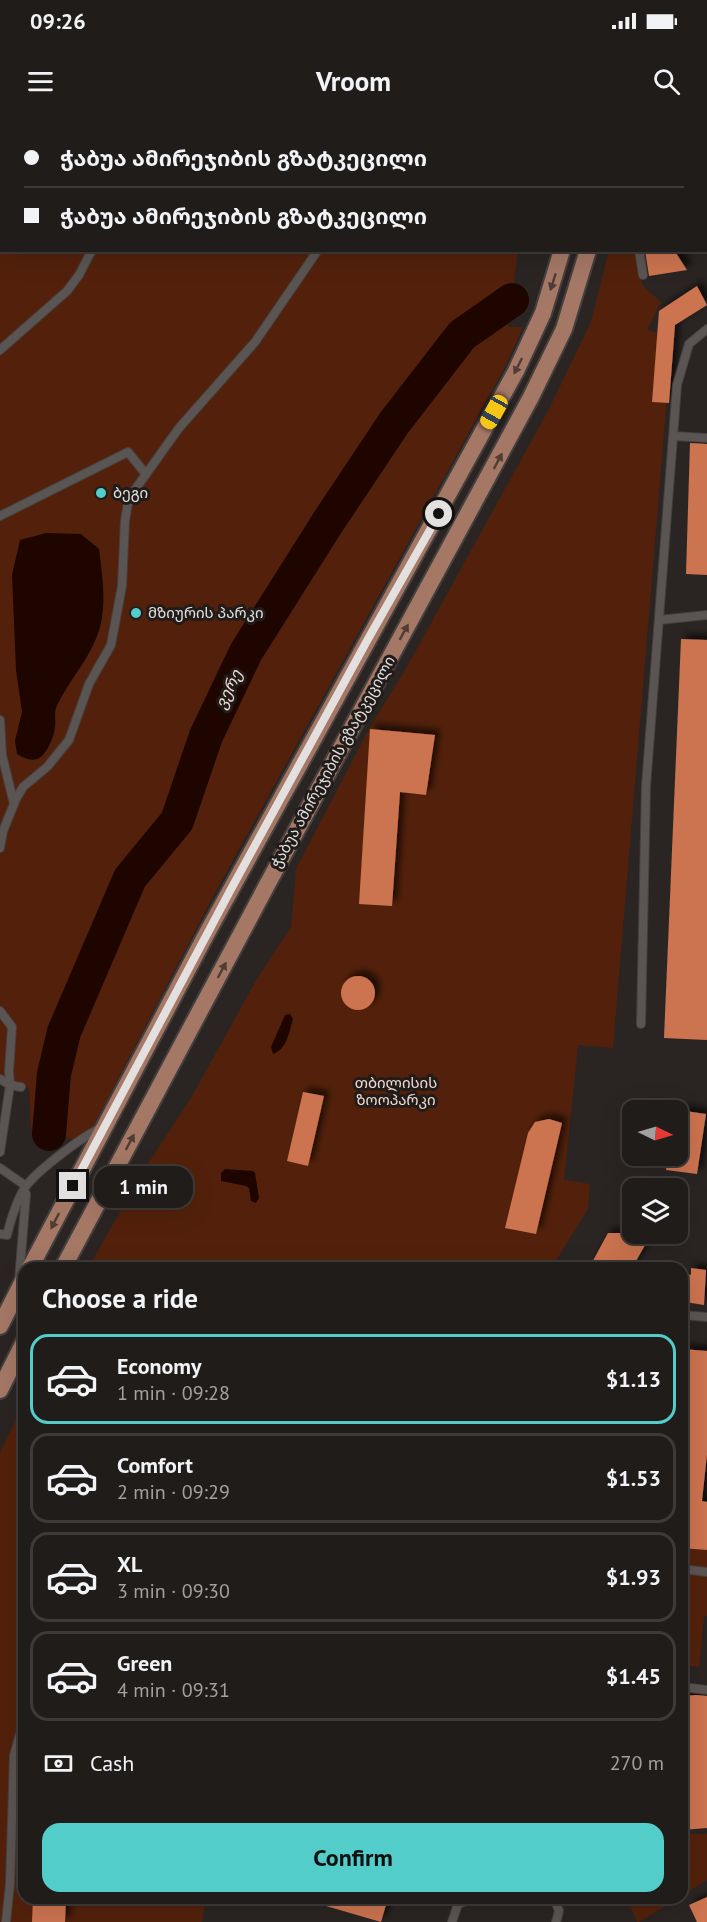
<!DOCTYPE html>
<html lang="en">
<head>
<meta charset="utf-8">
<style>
	:root { --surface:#201c1a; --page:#2d2927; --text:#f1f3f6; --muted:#a2a1a2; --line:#3d3a39; --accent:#53cdc9 }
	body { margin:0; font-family:"PT Sans","Noto Sans Georgian",sans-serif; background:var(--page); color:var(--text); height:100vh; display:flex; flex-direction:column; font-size:22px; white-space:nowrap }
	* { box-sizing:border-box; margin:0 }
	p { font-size:20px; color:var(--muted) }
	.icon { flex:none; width:33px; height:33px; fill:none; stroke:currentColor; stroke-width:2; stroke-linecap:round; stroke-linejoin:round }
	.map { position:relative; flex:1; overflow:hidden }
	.panel { position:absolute; left:18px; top:1142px; width:670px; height:642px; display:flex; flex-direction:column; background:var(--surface); border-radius:18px; box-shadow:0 6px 24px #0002,0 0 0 2px var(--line) }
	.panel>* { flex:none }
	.hud { position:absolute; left:0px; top:0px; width:708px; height:132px; box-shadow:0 6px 24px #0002,0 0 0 2px var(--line); display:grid; align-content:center; height:132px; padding:0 24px; background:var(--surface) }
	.needle { width:39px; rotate:95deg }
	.buttons { position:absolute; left:622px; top:980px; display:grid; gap:12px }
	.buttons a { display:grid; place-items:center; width:66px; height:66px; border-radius:12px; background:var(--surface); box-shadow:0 6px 24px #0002,0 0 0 2px var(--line); font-size:30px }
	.end { position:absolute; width:27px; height:27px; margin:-14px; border:8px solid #e4e0df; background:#111; box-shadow:0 0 0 3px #111 }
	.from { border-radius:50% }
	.bubble { position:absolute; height:42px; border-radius:18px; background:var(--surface); box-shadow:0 6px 24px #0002,0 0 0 2px var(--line); font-size:20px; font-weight:700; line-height:42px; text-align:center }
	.car { position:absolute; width:18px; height:36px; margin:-18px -9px; border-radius:8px; box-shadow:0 0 4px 2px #0007; background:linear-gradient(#f5c518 24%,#345 0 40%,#f5c518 0 76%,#345 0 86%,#f5c518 0) }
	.hud b { display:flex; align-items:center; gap:21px; height:57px; font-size:22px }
	.hud b+b { border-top:2px solid var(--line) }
	.hud i { width:15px; height:15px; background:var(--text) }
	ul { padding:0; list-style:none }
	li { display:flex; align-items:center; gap:18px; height:90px; margin:0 12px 9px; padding:0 12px; border:3px solid var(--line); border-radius:18px }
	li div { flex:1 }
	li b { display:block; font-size:22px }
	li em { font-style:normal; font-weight:700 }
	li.on { border-color:var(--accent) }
	li>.icon { width:54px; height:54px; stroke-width:1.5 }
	h2 { padding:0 24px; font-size:27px; line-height:72px }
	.pay { display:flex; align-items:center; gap:15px; height:66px; padding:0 24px; font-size:22px }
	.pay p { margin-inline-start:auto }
	.action { display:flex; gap:12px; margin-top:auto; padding:12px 24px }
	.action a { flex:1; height:69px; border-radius:18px; background:var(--accent); color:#111; font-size:24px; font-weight:700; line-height:69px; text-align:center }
	.status { display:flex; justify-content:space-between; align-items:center; height:42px; padding:0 30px; background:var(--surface); direction:ltr }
	.status svg { height:16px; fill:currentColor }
	header { display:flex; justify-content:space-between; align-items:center; height:78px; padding:0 24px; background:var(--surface); font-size:27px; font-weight:700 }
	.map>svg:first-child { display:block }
	.green { fill:#53210b }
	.water { fill:#1e0500 }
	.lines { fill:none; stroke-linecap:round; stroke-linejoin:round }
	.river { stroke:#1e0500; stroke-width:34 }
	.building { fill:#cc734f; filter:url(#shadow) }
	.service-casing { stroke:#45403f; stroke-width:10 }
	.primary-casing { stroke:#45403f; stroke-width:20 }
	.service { stroke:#5a5552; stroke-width:8 }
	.primary { stroke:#a57866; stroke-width:16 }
	.oneway { fill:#4f3c35 }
	.route { stroke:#e4e0df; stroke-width:8 }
	.poi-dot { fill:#53cdc9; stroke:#211c1a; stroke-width:2 }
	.labels { text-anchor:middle; stroke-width:6; stroke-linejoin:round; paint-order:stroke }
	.poi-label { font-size:15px; fill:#e4e0df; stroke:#211c1a; text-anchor:start }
	.street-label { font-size:15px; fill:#e4e0df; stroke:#211c1a }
	.park-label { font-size:15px; fill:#f3dad1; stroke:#211c1a }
	.water-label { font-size:16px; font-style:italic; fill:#f7ded4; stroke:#211c1a }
</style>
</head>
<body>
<div class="status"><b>09:26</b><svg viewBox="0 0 49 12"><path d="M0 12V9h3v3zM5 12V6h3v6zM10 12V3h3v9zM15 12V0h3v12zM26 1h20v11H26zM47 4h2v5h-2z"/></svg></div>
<header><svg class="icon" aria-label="menu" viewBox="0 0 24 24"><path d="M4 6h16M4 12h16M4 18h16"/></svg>Vroom<svg class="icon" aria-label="search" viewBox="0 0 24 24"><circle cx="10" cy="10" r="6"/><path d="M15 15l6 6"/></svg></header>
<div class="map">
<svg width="707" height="1802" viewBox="0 0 707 1802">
	<defs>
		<filter id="shadow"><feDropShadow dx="5.5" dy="-5.5" stdDeviation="3" flood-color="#0009"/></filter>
	</defs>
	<rect width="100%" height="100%" fill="#2a2523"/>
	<path class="green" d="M 0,0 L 570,0 L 2,2 L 2,130 L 518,131 L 508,207 L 523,207 L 505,247 L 216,771 L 85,1022 L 31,1009 L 29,968 L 0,963 Z
		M 609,131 L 638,131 L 636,138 L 643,166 L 661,182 L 647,210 L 672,216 L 613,928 L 578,925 L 564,1060 L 590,1064 L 588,1089 L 552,1147 L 88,1148 L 147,1045 L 191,978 L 257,859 L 291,807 L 296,749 L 369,609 L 408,545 L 549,289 L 591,202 Z
		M 24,1283 L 24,1778 L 206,1778 L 202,1802 L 0,1802 L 0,1333 Z
		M 682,1422 L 707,1424 L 707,1496 L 704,1496 L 699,1547 L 683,1545 Z
		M 683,1714 L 707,1714 L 707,1760 L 683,1775 Z
		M 627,1778 L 678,1778 L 639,1802 L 637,1802 Z"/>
	<path class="water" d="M 46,413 L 81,414 L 99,429 C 102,453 106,478 101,503 C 93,537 70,557 56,588 C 54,594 56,600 55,607 C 54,616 49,629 42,636 C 34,643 25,639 17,634 L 15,621 L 22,592 L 16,550 L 12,455 L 20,420 Z
		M 290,894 L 293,899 C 289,912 287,929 273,934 L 271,927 L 285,895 Z
		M 225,1049 L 253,1051 L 255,1053 L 259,1078 L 256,1083 L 251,1081 L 249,1068 L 246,1066 L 221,1061 L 221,1053 Z"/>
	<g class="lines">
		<path class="river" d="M 706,2 L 707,0
			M 49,1014 L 54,954 L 64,912 L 130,758 L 177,701 L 206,616 L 246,532 L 328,402 L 394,303 L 462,215 L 512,180"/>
	</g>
	<path class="building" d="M 645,130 L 674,130 L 687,150 L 649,156 Z
		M 697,166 L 707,185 L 675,205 L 669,283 L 652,282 L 659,191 Z
		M 690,323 L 707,324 L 707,455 L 686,454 Z
		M 681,519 L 707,520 L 707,920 L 664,918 Z
		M 370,609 L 435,615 L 426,675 L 400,672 L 392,786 L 359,784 Z
		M341 873a17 17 0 1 1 34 0a17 17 0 1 1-34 0Z
		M 303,972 L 324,976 L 308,1046 L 287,1041 Z
		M 678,990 L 706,994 L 697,1054 L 666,1050 L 668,1035 L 678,1035 Z
		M 549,999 L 562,1003 L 536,1114 L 505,1108 L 528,1013 L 535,1002 Z
		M 608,1113 L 652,1113 L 632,1148 L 589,1148 Z
		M 691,1148 L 706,1150 L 704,1185 L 685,1182 L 688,1154 L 691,1155 Z
		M 682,1229 L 707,1231 L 707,1334 L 702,1381 L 707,1382 L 707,1430 L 682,1428 Z
		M 696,1575 L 707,1576 L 707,1708 L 682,1710 L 682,1576 Z
		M 707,1777 L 707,1802 L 697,1802 L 689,1785 Z
		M 33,1778 L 66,1778 L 65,1802 L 32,1802 Z
		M 310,1778 L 388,1778 L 381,1802 L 309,1781 Z"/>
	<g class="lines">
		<g class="service-casing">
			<path id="service" d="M 407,2 L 408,0
				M 0,86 L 2,86
				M 706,98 L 707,98
				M 639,130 L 643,155
				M 0,230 L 67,171 L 79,155 L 92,130
				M 673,316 L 707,318
				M 0,396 L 128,332 L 145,353
				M 659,500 L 707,495
				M 0,600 L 2,635 L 14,684
				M 0,728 L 3,711 L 16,679 L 23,667 L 47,647 L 69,620 L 89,564 L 111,525 L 122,466 L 125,400 L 129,378 L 179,308 L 255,222 L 318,130
				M 0,891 L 12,907 L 9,951 L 10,965 L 21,967
				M 641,904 L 646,666 L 677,265 L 689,224 L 707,209
				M 0,959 L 10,965 L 0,1032
				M 0,1048 L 26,1066
				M 0,1114 L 7,1115 C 11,1099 17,1079 26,1066 C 38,1050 83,1016 101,1008
				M 19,1160 L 26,1074
				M 682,1195 L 707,1197
				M 682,1449 L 707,1452
				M 682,1567 L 707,1570
				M 554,1778 L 559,1791 L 556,1802
				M 458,1784 L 474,1778
				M 6,1802 L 10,1764 L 14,1635 L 24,1600
				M 452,1802 L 460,1778"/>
		</g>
		<g class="primary-casing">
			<path id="primary" d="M 585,2 L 585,0
				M 612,2 L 612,0
				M 30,1148 L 207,813 L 516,251 L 543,193 L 562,130
				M 63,1148 L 267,765 L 531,277 L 564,209 L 588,130
				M 0,1206 L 24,1159
				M 0,1270 L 24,1222"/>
		</g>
		<use href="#service" class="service"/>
		<use href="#primary" class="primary"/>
	</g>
	<defs><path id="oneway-solid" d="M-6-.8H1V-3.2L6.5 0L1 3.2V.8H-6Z" transform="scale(1.5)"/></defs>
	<g class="oneway">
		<use href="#oneway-solid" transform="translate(553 162) rotate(108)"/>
		<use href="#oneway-solid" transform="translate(518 246) rotate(117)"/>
		<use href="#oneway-solid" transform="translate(498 341) rotate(-62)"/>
		<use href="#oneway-solid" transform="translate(404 512) rotate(-61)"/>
		<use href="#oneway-solid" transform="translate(222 850) rotate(-62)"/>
		<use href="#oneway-solid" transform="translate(130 1022) rotate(-62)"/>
		<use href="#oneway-solid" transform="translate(55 1101) rotate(117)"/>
	</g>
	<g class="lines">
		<path class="route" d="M 73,1066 L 230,771 L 368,519 L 439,394"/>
	</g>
	<g class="poi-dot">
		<circle cx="101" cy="373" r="6"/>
		<circle cx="136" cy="493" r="6"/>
	</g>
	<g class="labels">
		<g class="poi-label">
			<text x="113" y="378">ბეგი</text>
			<text x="148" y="498">მზიურის პარკი</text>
		</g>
		<g class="street-label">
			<text transform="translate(333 642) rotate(-61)" y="5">ჭაბუა ამირეჯიბის გზატკეცილი</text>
		</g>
		<g class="park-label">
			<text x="396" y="968">თბილისის<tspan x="396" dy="17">ზოოპარკი</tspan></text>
		</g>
		<g class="water-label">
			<text transform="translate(228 569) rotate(-64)" y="6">ვერე</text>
		</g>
	</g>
</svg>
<div class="buttons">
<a><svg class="needle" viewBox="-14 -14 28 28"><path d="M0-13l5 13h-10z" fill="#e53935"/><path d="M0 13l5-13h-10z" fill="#a2a1a2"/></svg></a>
<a><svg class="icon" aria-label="layers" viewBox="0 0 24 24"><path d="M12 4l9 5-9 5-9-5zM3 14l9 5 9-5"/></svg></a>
</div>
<i class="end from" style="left:439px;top:394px"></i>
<i class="end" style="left:73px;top:1066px"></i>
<div class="bubble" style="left:94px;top:1046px;width:99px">1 min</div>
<i class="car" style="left:494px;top:292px;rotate:209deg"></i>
<div class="hud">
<b><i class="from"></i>ჭაბუა ამირეჯიბის გზატკეცილი</b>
<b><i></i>ჭაბუა ამირეჯიბის გზატკეცილი</b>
</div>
<section class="panel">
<h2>Choose a ride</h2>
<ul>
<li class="on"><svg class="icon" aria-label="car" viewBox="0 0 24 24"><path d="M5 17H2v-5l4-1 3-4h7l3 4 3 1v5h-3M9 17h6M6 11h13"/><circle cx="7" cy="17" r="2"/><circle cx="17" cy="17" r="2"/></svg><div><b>Economy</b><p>1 min · 09:28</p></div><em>$1.13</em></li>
<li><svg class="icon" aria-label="car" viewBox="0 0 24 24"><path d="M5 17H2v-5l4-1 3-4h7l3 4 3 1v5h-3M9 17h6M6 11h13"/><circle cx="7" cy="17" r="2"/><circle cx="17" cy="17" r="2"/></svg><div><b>Comfort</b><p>2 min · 09:29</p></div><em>$1.53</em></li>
<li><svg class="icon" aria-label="car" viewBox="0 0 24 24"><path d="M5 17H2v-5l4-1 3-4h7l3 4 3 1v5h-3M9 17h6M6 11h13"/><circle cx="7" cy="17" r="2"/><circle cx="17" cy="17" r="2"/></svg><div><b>XL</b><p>3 min · 09:30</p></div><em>$1.93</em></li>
<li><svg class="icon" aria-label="car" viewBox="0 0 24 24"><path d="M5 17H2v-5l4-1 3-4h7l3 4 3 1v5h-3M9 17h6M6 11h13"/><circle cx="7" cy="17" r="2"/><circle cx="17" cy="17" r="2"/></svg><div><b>Green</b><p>4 min · 09:31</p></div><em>$1.45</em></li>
</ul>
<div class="pay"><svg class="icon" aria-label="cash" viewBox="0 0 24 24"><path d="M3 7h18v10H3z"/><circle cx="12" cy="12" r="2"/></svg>Cash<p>270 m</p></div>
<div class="action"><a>Confirm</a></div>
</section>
</div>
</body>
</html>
